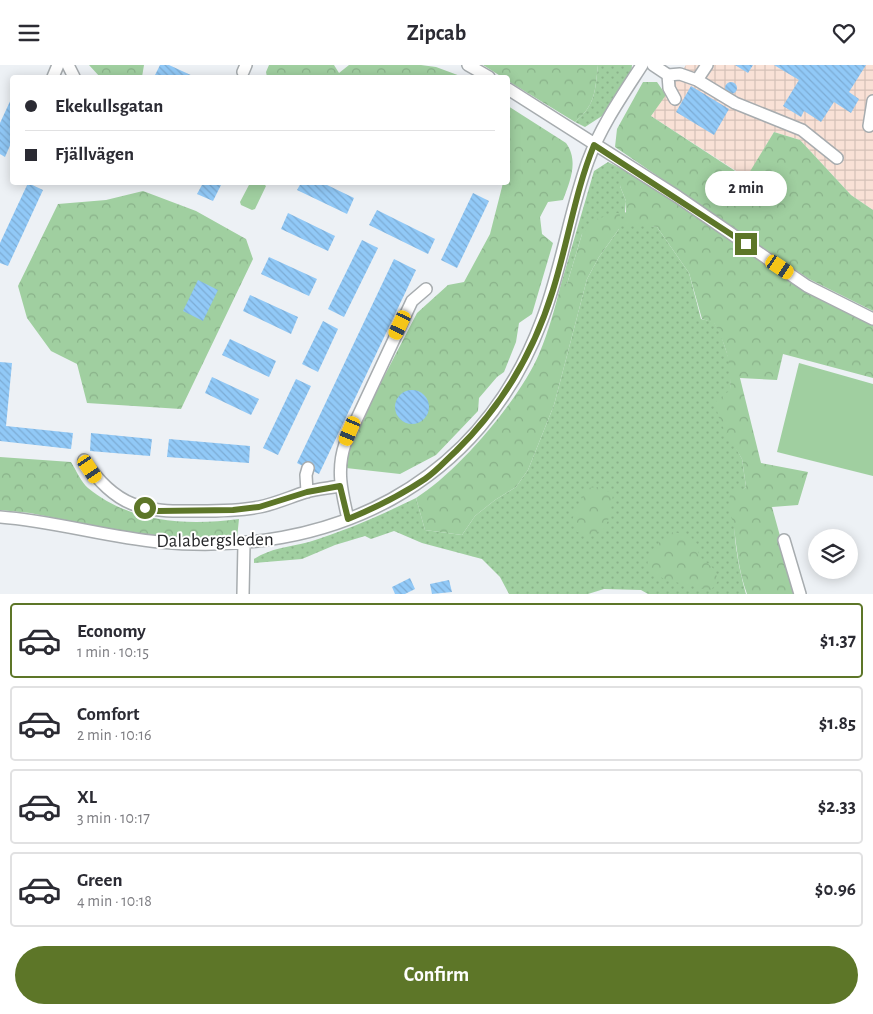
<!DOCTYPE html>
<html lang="en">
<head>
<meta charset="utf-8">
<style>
	:root { --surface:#fff; --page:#f7f7f7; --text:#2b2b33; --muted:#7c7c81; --line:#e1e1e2; --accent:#5d7628 }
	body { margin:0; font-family:"Alegreya Sans",sans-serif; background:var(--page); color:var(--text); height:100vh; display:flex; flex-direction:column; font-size:19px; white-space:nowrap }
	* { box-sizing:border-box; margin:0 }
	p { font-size:16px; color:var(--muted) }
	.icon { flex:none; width:28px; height:28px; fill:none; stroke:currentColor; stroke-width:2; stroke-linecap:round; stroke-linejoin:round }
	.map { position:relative; height:529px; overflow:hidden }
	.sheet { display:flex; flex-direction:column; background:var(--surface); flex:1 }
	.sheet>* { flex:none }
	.banner { position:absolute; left:10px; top:10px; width:500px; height:110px; border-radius:5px; box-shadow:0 2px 12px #0003; display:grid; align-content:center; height:110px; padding:0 15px; background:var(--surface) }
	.controls { position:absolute; left:808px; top:464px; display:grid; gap:10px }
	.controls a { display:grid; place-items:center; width:50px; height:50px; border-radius:50%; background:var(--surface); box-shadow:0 2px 12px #0003; font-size:25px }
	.end { position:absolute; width:22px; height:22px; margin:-11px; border:6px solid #5d7628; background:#fff; box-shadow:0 0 0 2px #fff }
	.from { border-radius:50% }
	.bubble { position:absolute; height:35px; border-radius:18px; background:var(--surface); box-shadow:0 2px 12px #0003; font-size:16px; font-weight:700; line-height:35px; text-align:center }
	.car { position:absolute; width:15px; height:30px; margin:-15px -8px; border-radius:6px; box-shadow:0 0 4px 1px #0007; background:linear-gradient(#f5c518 24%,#345 0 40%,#f5c518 0 76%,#345 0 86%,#f5c518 0) }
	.banner b { display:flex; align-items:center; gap:18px; height:48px; font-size:19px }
	.banner b+b { border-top:1px solid var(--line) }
	.banner i { width:12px; height:12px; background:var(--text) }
	ul { padding:9px 0 0; list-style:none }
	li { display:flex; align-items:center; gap:15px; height:75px; margin:0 10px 8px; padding:0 5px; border:2px solid var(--line); border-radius:5px }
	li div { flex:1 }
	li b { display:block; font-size:19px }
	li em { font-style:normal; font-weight:700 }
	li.on { border-color:var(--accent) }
	li>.icon { width:45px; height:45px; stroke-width:1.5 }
	.action { display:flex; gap:10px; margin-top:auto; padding:10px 15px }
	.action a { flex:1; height:58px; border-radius:30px; background:var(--accent); color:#fff; font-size:20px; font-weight:700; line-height:58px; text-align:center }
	header { display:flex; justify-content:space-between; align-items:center; height:65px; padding:0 15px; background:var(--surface); font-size:22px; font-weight:700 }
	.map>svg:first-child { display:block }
	.industrial { fill:url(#industrial-grid) }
	.grass { fill:url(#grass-dots) }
	.forest { fill:url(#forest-crowns) }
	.garden { fill:#a0cfa0 }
	.building { fill:url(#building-back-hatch) }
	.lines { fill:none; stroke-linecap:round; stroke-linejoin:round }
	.minor-casing { stroke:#a7acaf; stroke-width:14 }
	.minor { stroke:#fff; stroke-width:11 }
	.route { stroke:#5d7628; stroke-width:6 }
	.labels { text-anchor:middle; stroke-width:4; stroke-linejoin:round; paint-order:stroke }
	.street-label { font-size:19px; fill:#252628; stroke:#fff }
</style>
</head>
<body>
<header><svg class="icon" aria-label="menu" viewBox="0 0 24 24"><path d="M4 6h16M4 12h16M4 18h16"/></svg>Zipcab<svg class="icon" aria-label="heart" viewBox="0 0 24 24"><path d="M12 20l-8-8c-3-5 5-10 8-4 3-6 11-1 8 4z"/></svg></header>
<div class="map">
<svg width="873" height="529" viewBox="0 0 873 529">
	<defs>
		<pattern id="industrial-grid" width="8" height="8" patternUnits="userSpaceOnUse" patternTransform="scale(1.25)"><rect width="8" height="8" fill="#f9e1d6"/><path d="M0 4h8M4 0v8" fill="none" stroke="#d5c1b8"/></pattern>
		<pattern id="grass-dots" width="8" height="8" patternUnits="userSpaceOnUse" patternTransform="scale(1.25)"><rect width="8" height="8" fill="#a0cfa0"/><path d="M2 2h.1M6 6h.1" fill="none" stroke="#8ab28a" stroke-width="1.8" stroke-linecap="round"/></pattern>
		<pattern id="forest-crowns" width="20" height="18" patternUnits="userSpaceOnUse" patternTransform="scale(1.25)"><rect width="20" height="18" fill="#a0cfa0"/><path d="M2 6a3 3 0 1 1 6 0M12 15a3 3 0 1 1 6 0" fill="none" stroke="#8ab28a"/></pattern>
		<pattern id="building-back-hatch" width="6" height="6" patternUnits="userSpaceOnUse" patternTransform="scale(1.25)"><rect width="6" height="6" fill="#91c9f7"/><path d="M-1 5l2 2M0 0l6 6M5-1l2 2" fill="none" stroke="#7dacd4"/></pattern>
	</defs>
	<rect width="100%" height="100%" fill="#edf1f5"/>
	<path class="industrial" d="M 686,0 L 873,0 L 873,145 L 851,130 L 800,75 L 774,67 L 747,113 L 651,51 Z"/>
	<path class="grass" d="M 598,0 L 632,0 L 631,8 L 602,51 L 585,62 L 575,57 C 596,40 595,25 598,0 Z
		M 608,97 L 636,111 L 620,121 L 626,136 L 625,147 L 641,159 L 657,162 L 689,208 L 701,254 L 714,257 L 721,270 L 731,301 L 730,325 L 735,381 L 742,394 L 746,422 C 724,442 739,504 746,529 L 648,529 L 641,525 L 604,524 L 588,529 L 509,529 L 500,512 L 482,494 L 422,478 L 394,466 L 371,474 L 365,471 L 335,480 L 302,494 L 254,498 L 254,494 C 271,483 289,482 309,477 C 345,466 381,450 416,433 L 425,465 L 462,470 L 475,451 L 495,435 L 516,422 L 528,405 L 554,340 L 587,214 L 599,192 L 619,164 L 582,169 L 567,219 L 561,219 L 594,106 Z"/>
	<path class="forest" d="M 89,0 L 144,0 L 142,12 L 100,12 Z
		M 269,0 L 334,0 L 339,8 L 349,0 L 421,0 L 436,2 L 463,12 L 267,12 L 266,7 Z
		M 483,0 L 598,0 C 595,25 596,40 575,57 L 508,16 L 508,12 L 502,12 Z
		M 643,17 L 657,17 L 666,30 L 651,51 L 746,113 L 774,67 L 800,75 L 851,130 L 873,145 L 873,246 L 809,214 L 615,82 L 617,64 Z
		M 508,41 L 566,78 C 579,96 570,116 563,135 L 548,137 L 540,152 L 542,169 L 553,178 L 532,249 L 519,258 L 516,277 L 504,307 L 497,312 L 479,333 L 478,346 L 436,390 L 400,409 L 346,403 L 346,393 L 360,358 L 417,248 L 448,220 L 464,217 L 490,169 L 503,118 L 508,118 Z
		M 636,111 L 803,224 L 829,239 L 873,259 L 873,313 L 783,289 L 777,315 L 740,313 L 761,398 L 808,407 L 798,440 L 772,442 L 796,529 L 747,529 C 739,507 737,486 734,463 C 731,447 727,442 731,425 L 741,426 L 746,422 L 742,394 L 720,357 L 715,338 L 730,325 C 731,299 727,281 714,258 L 702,254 L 689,208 L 657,162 L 626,159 L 626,136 L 620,121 L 623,113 Z
		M 143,126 L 196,146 L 246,174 L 253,194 L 181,344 L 87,338 L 77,299 L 51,286 L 27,253 L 18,221 L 58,139 L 106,135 Z
		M 616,148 L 620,148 L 619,164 L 599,192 L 587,214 L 554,340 L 528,405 L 516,422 L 495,435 L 475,451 L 462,470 L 425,465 L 416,433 C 458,407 520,334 539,289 C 549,266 555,242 561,219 L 567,219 L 582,169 L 597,154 Z
		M 0,392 L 71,397 C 76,405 81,417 88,423 C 131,458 187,461 239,454 L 237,473 L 156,473 L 30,448 L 0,445 Z
		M 599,422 L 613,429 L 610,450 L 605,463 L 591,470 L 577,467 L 571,457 L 587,423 Z
		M 673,467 L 689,470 L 697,479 L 699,491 L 715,505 L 718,516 L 711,525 L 666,515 L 648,505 C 645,487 660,476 673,467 Z"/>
	<path class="garden" d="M 250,118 L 263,118 L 266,121 L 255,144 L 252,145 L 241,140 L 240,137 Z
		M 799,298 L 873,319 L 873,411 L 777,387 Z"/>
	<path class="building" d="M 160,0 L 169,0 L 195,12 L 154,12 Z
		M 735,0 L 753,0 L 748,8 Z
		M 774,0 L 866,0 L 849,27 L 859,34 L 851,48 L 834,37 L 821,57 L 804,46 L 801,52 L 783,41 L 799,15 Z
		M725 23a6 6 0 1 1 12 0a6 6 0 1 1-12 0Z
		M 691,21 L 729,44 L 714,70 L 676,47 Z
		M 12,32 L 12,76 L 5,92 L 0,89 L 0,58 Z
		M 28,118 L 43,125 L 8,201 L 0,198 L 0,178 Z
		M 203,118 L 222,118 L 213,136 L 197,129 Z
		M 301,118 L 323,118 L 354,133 L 347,149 L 297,125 Z
		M 473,128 L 489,136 L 457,203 L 441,195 Z
		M 377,145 L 435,174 L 428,189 L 369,160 Z
		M 288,148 L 335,171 L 328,186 L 281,164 Z
		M 362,175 L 378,183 L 344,252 L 328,244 Z
		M 269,192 L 317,214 L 309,231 L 261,209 Z
		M 394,194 L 416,205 L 319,409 L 297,398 Z
		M 198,215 L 218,225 L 203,256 L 183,246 Z
		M 250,230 L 298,252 L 291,269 L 243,246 Z
		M 323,256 L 338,264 L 318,307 L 302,299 Z
		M 230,274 L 276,296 L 269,312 L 222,290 Z
		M 0,297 L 12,298 L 6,361 L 73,368 L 71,384 L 0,376 Z
		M 212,312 L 259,334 L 251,350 L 205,328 Z
		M 296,314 L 311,321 L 278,390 L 263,383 Z
		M395 342a17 17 0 1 1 34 0a17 17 0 1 1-34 0Z
		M 91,368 L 152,374 L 150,391 L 90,386 Z
		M 169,374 L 250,381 L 249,398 L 167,392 Z
		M 410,513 L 415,524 L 405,529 L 395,529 L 392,522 Z
		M 449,515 L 452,527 L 432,529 L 430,519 Z"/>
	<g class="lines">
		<g class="minor-casing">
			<path id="minor" d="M 68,0 L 74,12
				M 468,0 L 489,12
				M 653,0 L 668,10 L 680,9 L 697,15 L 707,0
				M 243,7 L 246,0
				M 668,10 L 669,23 L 675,34
				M 53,12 L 58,0
				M 697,15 L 735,38 L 802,65 L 837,93
				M 508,24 L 678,132 L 807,221 L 873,254
				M 869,61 L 873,36
				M 84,395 C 116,443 143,447 198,446 C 218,446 239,446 259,442 C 275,439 290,432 306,427 C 317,424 329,423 340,421
				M 307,427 L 306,410 L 308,403
				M 0,452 C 54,456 106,472 159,477 C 330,493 480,421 542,255 C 562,203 569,148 588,96 C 601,61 622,31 642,0
				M 348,454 C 342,428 336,405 345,379 L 412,236 L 426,224
				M 784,475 L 800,529
				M 243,529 L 244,478"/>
		</g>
		<use href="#minor" class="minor"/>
	</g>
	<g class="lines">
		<path class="route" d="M 145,443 L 158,446 L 233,445 L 259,442 L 307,427 L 340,421 L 348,454 C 375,443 401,430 425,414 C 437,406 446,395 456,386 C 502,341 534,287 553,225 C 568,177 575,127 594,80 L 746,179"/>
	</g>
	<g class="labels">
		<g class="street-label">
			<text transform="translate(215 474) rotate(-1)" y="7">Dalabergsleden</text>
		</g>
	</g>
</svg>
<div class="controls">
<a><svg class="icon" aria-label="layers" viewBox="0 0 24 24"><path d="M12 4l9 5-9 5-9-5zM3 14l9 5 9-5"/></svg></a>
</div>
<i class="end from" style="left:145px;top:443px"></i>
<i class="end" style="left:746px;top:179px"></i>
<div class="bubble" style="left:705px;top:106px;width:82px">2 min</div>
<i class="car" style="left:780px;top:202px;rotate:124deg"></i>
<i class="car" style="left:400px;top:260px;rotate:205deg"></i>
<i class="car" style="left:350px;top:366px;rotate:203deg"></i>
<i class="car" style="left:90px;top:404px;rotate:146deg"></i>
<div class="banner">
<b><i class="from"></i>Ekekullsgatan</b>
<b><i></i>Fjällvägen</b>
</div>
</div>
<section class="sheet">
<ul>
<li class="on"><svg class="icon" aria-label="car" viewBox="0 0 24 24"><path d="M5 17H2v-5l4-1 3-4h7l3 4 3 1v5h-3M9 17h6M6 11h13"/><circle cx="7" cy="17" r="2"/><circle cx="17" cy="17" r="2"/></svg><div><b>Economy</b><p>1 min · 10:15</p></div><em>$1.37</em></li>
<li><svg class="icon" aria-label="car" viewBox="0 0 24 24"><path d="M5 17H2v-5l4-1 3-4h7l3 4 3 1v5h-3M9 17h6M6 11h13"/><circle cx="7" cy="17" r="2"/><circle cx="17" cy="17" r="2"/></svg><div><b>Comfort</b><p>2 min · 10:16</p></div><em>$1.85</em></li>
<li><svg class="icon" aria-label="car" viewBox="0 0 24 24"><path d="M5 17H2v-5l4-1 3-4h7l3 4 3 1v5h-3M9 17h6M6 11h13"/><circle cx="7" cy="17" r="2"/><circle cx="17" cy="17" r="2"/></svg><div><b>XL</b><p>3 min · 10:17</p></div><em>$2.33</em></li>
<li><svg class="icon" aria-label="car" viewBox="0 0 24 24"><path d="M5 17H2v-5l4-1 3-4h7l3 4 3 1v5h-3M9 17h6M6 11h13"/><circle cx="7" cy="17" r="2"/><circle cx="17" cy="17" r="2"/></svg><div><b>Green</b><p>4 min · 10:18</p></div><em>$0.96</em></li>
</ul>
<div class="action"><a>Confirm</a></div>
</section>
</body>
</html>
